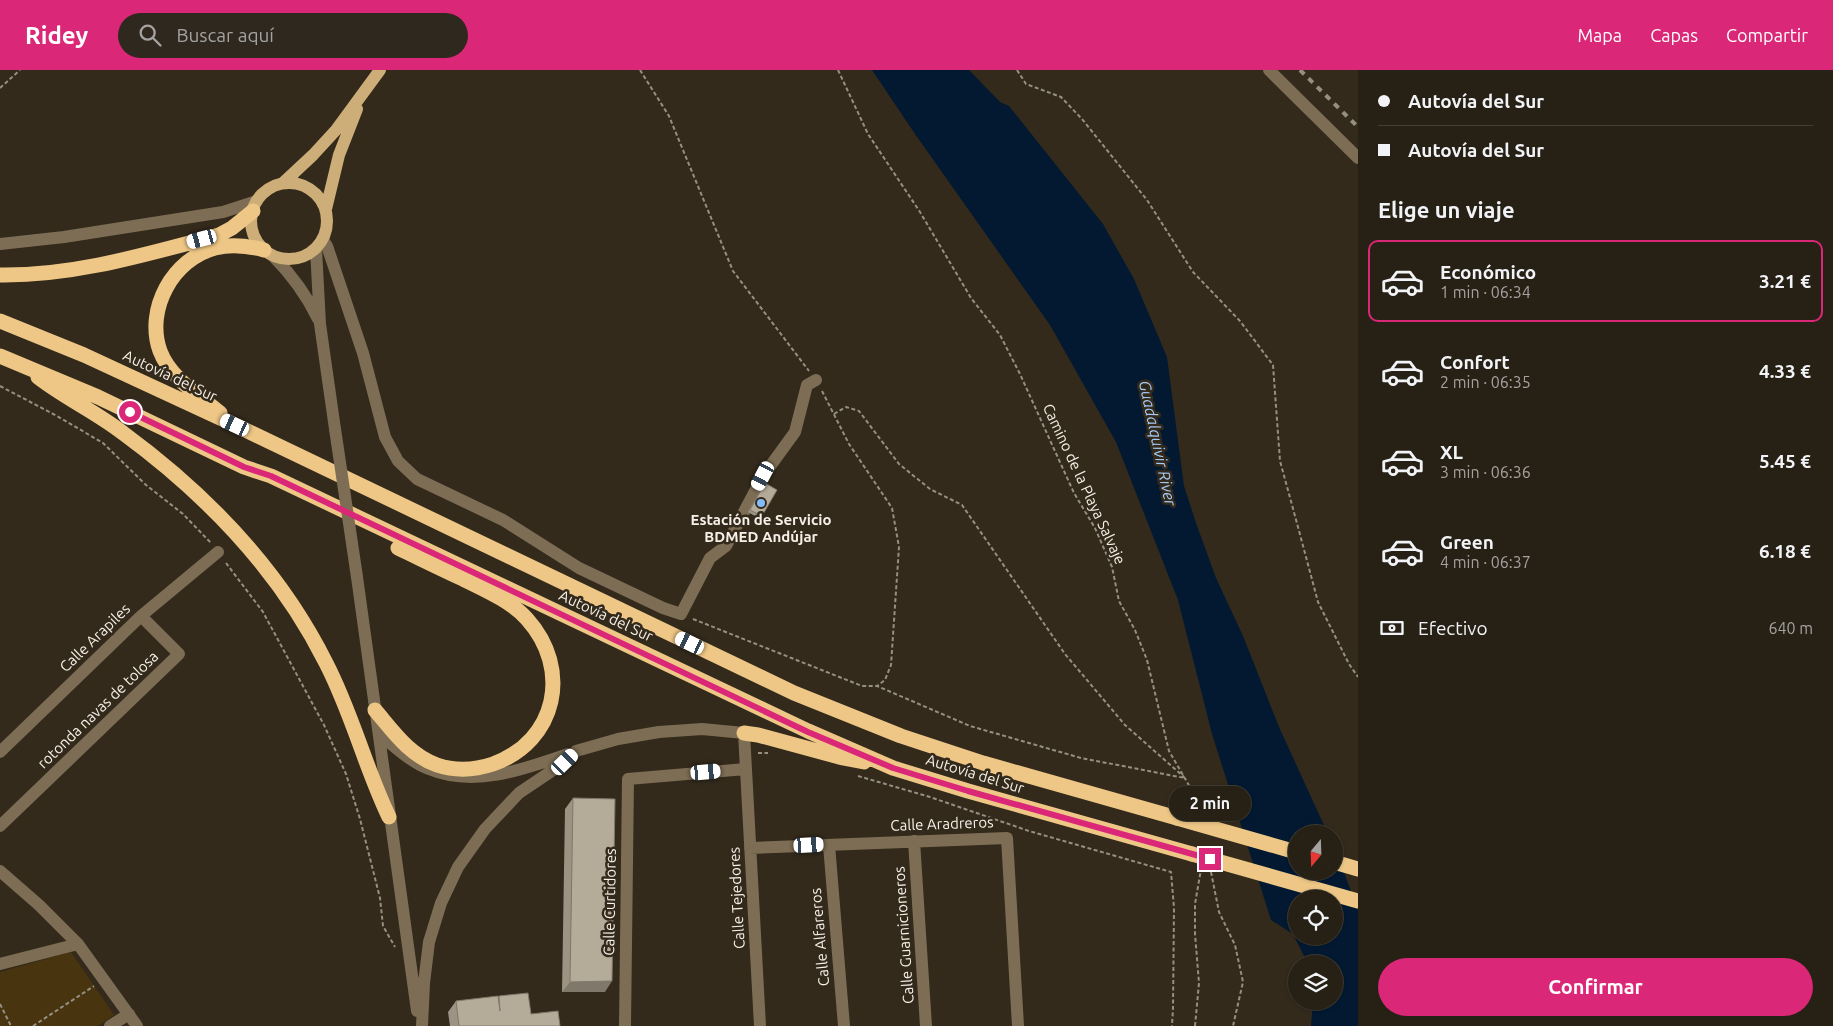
<!DOCTYPE html>
<html lang="es">
<head>
<meta charset="utf-8">
<style>
	:root { --surface:#262015; --page:#2e281e; --text:#f1f3f6; --muted:#a4a3a0; --line:#423e34; --accent:#db2777 }
	body { margin:0; font-family:Ubuntu,sans-serif; background:var(--page); color:var(--text); height:100vh; display:flex; flex-direction:column; font-size:19px; white-space:nowrap }
	* { box-sizing:border-box; margin:0 }
	p { font-size:16px; color:var(--muted) }
	.icon { flex:none; width:28px; height:28px; fill:none; stroke:currentColor; stroke-width:2; stroke-linecap:round; stroke-linejoin:round }
	.map { position:relative; flex:1; overflow:hidden }
	.details { display:flex; flex-direction:column; background:var(--surface); width:475px }
	.details>* { flex:none }
	.banner { display:grid; align-content:center; height:110px; padding:0 20px; background:var(--surface) }
	.needle { width:32px; rotate:199deg }
	.tools { position:absolute; left:1288px; top:755px; display:grid; gap:10px }
	.tools a { display:grid; place-items:center; width:55px; height:55px; border-radius:50%; background:var(--surface); box-shadow:0 1px 4px #0004,0 0 0 1px var(--line); font-size:25px }
	.end { position:absolute; width:22px; height:22px; margin:-11px; border:6px solid #db2777; background:#fff; box-shadow:0 0 0 2px #fff }
	.from { border-radius:50% }
	.bubble { position:absolute; height:35px; border-radius:18px; background:var(--surface); box-shadow:0 1px 4px #0004,0 0 0 1px var(--line); font-size:16px; font-weight:600; line-height:35px; text-align:center }
	.car { position:absolute; width:15px; height:30px; margin:-15px -8px; border-radius:6px; box-shadow:0 0 4px 1px #0007; background:linear-gradient(#fff 24%,#345 0 40%,#fff 0 76%,#345 0 86%,#fff 0) }
	.banner b { display:flex; align-items:center; gap:18px; height:48px; font-size:19px }
	.banner b+b { border-top:1px solid var(--line) }
	.banner i { width:12px; height:12px; background:var(--text) }
	ul { padding:0; list-style:none }
	li { display:flex; align-items:center; gap:15px; height:82px; margin:0 10px 8px; padding:0 10px; border:2px solid transparent; border-radius:10px }
	li div { flex:1 }
	li b { display:block; font-size:19px }
	li em { font-style:normal; font-weight:600 }
	li.on { border-color:var(--accent) }
	li>.icon { width:45px; height:45px; stroke-width:1.5 }
	h2 { padding:0 20px; font-size:22px; line-height:60px }
	.pay { display:flex; align-items:center; gap:12px; height:55px; padding:0 20px; font-size:19px }
	.pay p { margin-inline-start:auto }
	.button { display:flex; gap:10px; margin-top:auto; padding:10px 20px }
	.button a { flex:1; height:58px; border-radius:30px; background:var(--accent); color:#fff; font-size:20px; font-weight:600; line-height:58px; text-align:center }
	header { display:flex; align-items:center; gap:30px; box-sizing:border-box; height:70px; padding:0 25px; background:var(--accent); color:#fff }
	header strong { font-size:24px }
	nav { display:flex; gap:28px; margin-inline-start:auto; font-size:18px }
	.search { width:350px; height:45px; background:var(--page); display:flex; align-items:center; gap:12px; box-sizing:border-box; padding:0 18px; border-radius:28px; color:var(--muted); font-size:19px }
	main { display:flex; flex:1; min-height:0 }
	.map>svg:first-child { display:block }
	.green { fill:#48340e }
	.water { fill:#021931; fill-rule:evenodd }
	.lines { fill:none; stroke-linecap:round; stroke-linejoin:round }
	.path { stroke:#968f83; stroke-width:2; stroke-dasharray:4 2.5; stroke-linecap:butt }
	.minor { stroke:#7d6d54; stroke-width:12 }
	.major { stroke:#ceae78; stroke-width:12 }
	.highway { stroke:#eec786; stroke-width:15 }
	.rail { stroke:#968e83; stroke-width:4; stroke-dasharray:6 6; stroke-linecap:butt }
	.minor-bridge { stroke:#7d6d54; stroke-width:12 }
	.highway-bridge { stroke:#eec786; stroke-width:15 }
	.wall { fill:#9c9384 }
	.shaded-wall { fill:#7f786b }
	.building { fill:#b5ab99; stroke:#7f786b }
	.route { stroke:#db2777; stroke-width:6 }
	.poi-dot { fill:#84bcfb; stroke:#332a1c; stroke-width:2 }
	.labels { text-anchor:middle; stroke-width:5; stroke-linejoin:round; paint-order:stroke }
	.street-label { font-size:15px; fill:#f6f0e7; stroke:#332a1c }
	.poi-label { font-size:15px; font-weight:bold; fill:#f6f0e7; stroke:#332a1c }
	.water-label { font-size:16px; font-style:italic; fill:#a4caf6; stroke:#332a1c }
</style>
</head>
<body>
<header>
<strong>Ridey</strong>
<div class="search"><svg class="icon" aria-label="search" viewBox="0 0 24 24"><circle cx="10" cy="10" r="6"/><path d="M15 15l6 6"/></svg>Buscar aquí</div>
<nav><a>Mapa</a><a>Capas</a><a>Compartir</a></nav>
</header>
<main>
<div class="map">
<svg width="1358" height="956" viewBox="0 0 1358 956">
	<rect width="100%" height="100%" fill="#332a1c"/>
	<path class="green" d="M 71,882 L 114,945 L 98,956 L 0,956 L 0,902 Z"/>
	<path class="water" d="M 872,0 L 969,0 L 1000,32 L 1009,36 L 1103,154 L 1134,209 L 1167,287 L 1184,416 L 1196,453 L 1216,508 L 1243,566 L 1279,657 L 1328,764 L 1296,764 L 1296,801 L 1334,801 L 1334,777 L 1358,839 L 1358,956 L 1311,956 L 1313,931 L 1334,931 L 1334,894 L 1308,894 L 1293,864 L 1271,850 L 1212,664 L 1178,530 L 1116,372 L 1050,255 L 915,64 ZM 1296,829 L 1334,829 L 1334,866 L 1296,866 Z"/>
	<g class="lines">
		<path class="path" d="M 640,0 L 669,46 L 733,201 L 809,301
			M 838,0 L 868,64 L 920,142 L 971,228 L 1000,265 L 1020,304 L 1074,423 L 1095,458 L 1112,497 L 1119,531 L 1135,560 L 1147,590 L 1169,681 L 1201,736 L 1202,741
			M 1017,0 L 1026,14 L 1061,27 L 1082,49 L 1147,130 L 1193,202 L 1240,251 L 1273,295 L 1280,391 L 1298,457 L 1318,532 L 1349,594 L 1358,607
			M 0,18 L 20,0
			M 0,316 L 57,346 L 103,373 L 146,415 L 183,444 L 211,473
			M 822,321 L 849,374 L 892,438 L 899,477 L 891,595 L 885,610 L 877,616
			M 834,344 L 846,337 L 859,341 L 899,394 L 930,419 L 962,435 L 1065,584 L 1125,655 L 1184,707
			M 226,493 L 263,542 L 324,655 L 346,704 L 360,749 L 380,828 L 383,856 L 395,877
			M 693,549 L 862,616 L 877,616 L 970,656 L 1081,688 L 1185,708
			M 758,683 L 768,683
			M 858,706 L 930,727 L 1029,761 L 1171,802 L 1174,838 L 1173,938 L 1172,956
			M 1211,802 L 1219,842 L 1235,875 L 1243,912 L 1233,956
			M 0,934 L 11,956
			M 33,956 L 94,916
			M 1195,956 L 1199,913 L 1195,864 L 1195,834 L 1201,799"/>
		<path class="minor" d="M 1269,0 L 1358,88
			M 323,170 L 327,176 L 363,283 L 385,367 L 398,391 L 417,409 L 503,450 L 579,498 L 663,538 L 681,544 L 710,488 L 726,476 L 763,406 L 795,362 L 807,315 L 816,310
			M 0,174 L 64,167 L 223,142 L 257,131
			M 316,179 L 320,254 L 335,359
			M 273,186 C 292,205 306,224 318,249
			M 357,507 L 417,941
			M 379,664 C 394,676 410,692 429,699 C 474,718 525,699 568,684
			M 0,682 L 141,546 L 218,482
			M 0,756 L 179,584 L 141,546
			M 914,771 L 926,956
			M 829,775 L 844,956
			M 750,778 L 1007,768 L 1018,956
			M 0,801 L 39,835 L 78,874 L 137,956
			M 0,894 L 78,874
			M 110,956 L 129,944
			M 422,956 L 424,913 L 429,872 L 441,833 L 458,797 L 485,759 L 519,723 L 565,692 L 576,681 L 618,669 L 659,662 L 702,659 L 744,663 L 760,956
			M 625,956 L 628,709 L 746,699"/>
		<path class="major" d="M251 151a38 38 0 1 1 76 0a38 38 0 1 1-76 0Z
			M 283,113 L 313,85 L 336,60 L 380,0
			M 326,139 L 339,85 L 357,39"/>
		<path class="highway" d="M 0,205 C 75,206 147,184 219,165 L 232,158 L 253,141
			M 0,251 L 84,285 L 235,355 L 794,623 L 901,666 L 983,693 L 1177,748
			M 0,286 L 98,327 L 244,397 L 271,406 L 808,661 L 893,698 L 968,721 L 1192,784
			M 38,307 C 65,328 96,342 123,363 C 206,424 280,501 326,593 C 352,643 365,697 389,747
			M 220,343 C 199,325 170,308 160,281 C 145,239 173,189 215,178 C 231,174 249,176 264,180
			M 375,640 C 393,661 409,685 437,695 C 455,701 475,700 493,694 C 557,671 572,599 527,549 C 511,531 485,520 463,509 C 441,499 419,488 398,478
			M 744,663 L 758,665 L 843,688 L 864,692
			M 1334,792 L 1358,799"/>
		<path class="rail" d="M 1300,0 L 1358,57"/>
		<path class="minor-bridge" d="M 335,359 L 357,507"/>
		<path class="highway-bridge" d="M 1177,748 L 1296,782
			M 1192,784 L 1358,831"/>
	</g>
	<path class="wall" d="M 763,416 L 762,446 L 760,449 L 748,442 Z
		M 573,728 L 605,922 L 562,922 L 565,739 Z
		M 499,926 L 531,944 L 560,956 L 450,956 L 448,942 L 456,931 L 498,927 Z"/>
	<path class="shaded-wall" d="M 612,911 L 605,922 L 562,922 L 570,912 Z"/>
	<path class="building" d="M 765,413 L 777,420 L 762,446 L 750,440 Z
		M 573,728 L 615,729 L 612,911 L 570,912 Z
		M 528,923 L 531,944 L 558,941 L 560,956 L 459,956 L 456,931 L 498,926 L 500,941 L 499,926 Z"/>
	<g class="lines">
		<path class="route" d="M 130,342 L 244,397 L 271,406 L 808,662 L 893,698 L 968,721 L 1210,789"/>
	</g>
	<circle class="poi-dot" cx="761" cy="433" r="5"/>
	<g class="labels">
		<g class="street-label">
			<text transform="translate(170 306) rotate(25)" y="5">Autovía del Sur</text>
			<text transform="translate(1084 414) rotate(65)" y="5">Camino de la Playa Salvaje</text>
			<text transform="translate(606 546) rotate(25)" y="5">Autovía del Sur</text>
			<text transform="translate(95 568) rotate(-44)" y="5">Calle Arapiles</text>
			<text transform="translate(98 640) rotate(-44)" y="5">rotonda navas de tolosa</text>
			<text transform="translate(975 704) rotate(17)" y="5">Autovía del Sur</text>
			<text transform="translate(942 754) rotate(-2)" y="5">Calle Aradreros</text>
			<text transform="translate(737 828) rotate(-93)" y="5">Calle Tejedores</text>
			<text transform="translate(610 832) rotate(-89)" y="5">Calle Curtidores</text>
			<text transform="translate(904 865) rotate(-94)" y="5">Calle Guarnicioneros</text>
			<text transform="translate(820 867) rotate(-95)" y="5">Calle Alfareros</text>
		</g>
		<g class="poi-label">
			<text x="761" y="455">Estación de Servicio<tspan x="761" dy="17">BDMED Andújar</tspan></text>
		</g>
		<g class="water-label">
			<text transform="translate(1158 373) rotate(78)" y="6">Guadalquivir River</text>
		</g>
	</g>
</svg>
<div class="tools">
<a><svg class="needle" viewBox="-14 -14 28 28"><path d="M0-13l5 13h-10z" fill="#e53935"/><path d="M0 13l5-13h-10z" fill="#a4a3a0"/></svg></a>
<a><svg class="icon" aria-label="locate" viewBox="0 0 24 24"><circle cx="12" cy="12" r="6"/><path d="M12 2v4M12 18v4M2 12h4M18 12h4"/></svg></a>
<a><svg class="icon" aria-label="layers" viewBox="0 0 24 24"><path d="M12 4l9 5-9 5-9-5zM3 14l9 5 9-5"/></svg></a>
</div>
<i class="end from" style="left:130px;top:342px"></i>
<i class="end" style="left:1210px;top:789px"></i>
<div class="bubble" style="left:1169px;top:716px;width:82px">2 min</div>
<i class="car" style="left:202px;top:169px;rotate:255deg"></i>
<i class="car" style="left:235px;top:355px;rotate:295deg"></i>
<i class="car" style="left:763px;top:406px;rotate:208deg"></i>
<i class="car" style="left:690px;top:573px;rotate:296deg"></i>
<i class="car" style="left:565px;top:692px;rotate:46deg"></i>
<i class="car" style="left:706px;top:702px;rotate:85deg"></i>
<i class="car" style="left:809px;top:775px;rotate:87deg"></i>
</div>
<section class="details">
<div class="banner">
<b><i class="from"></i>Autovía del Sur</b>
<b><i></i>Autovía del Sur</b>
</div>
<h2>Elige un viaje</h2>
<ul>
<li class="on"><svg class="icon" aria-label="car" viewBox="0 0 24 24"><path d="M5 17H2v-5l4-1 3-4h7l3 4 3 1v5h-3M9 17h6M6 11h13"/><circle cx="7" cy="17" r="2"/><circle cx="17" cy="17" r="2"/></svg><div><b>Económico</b><p>1 min · 06:34</p></div><em>3.21 €</em></li>
<li><svg class="icon" aria-label="car" viewBox="0 0 24 24"><path d="M5 17H2v-5l4-1 3-4h7l3 4 3 1v5h-3M9 17h6M6 11h13"/><circle cx="7" cy="17" r="2"/><circle cx="17" cy="17" r="2"/></svg><div><b>Confort</b><p>2 min · 06:35</p></div><em>4.33 €</em></li>
<li><svg class="icon" aria-label="car" viewBox="0 0 24 24"><path d="M5 17H2v-5l4-1 3-4h7l3 4 3 1v5h-3M9 17h6M6 11h13"/><circle cx="7" cy="17" r="2"/><circle cx="17" cy="17" r="2"/></svg><div><b>XL</b><p>3 min · 06:36</p></div><em>5.45 €</em></li>
<li><svg class="icon" aria-label="car" viewBox="0 0 24 24"><path d="M5 17H2v-5l4-1 3-4h7l3 4 3 1v5h-3M9 17h6M6 11h13"/><circle cx="7" cy="17" r="2"/><circle cx="17" cy="17" r="2"/></svg><div><b>Green</b><p>4 min · 06:37</p></div><em>6.18 €</em></li>
</ul>
<div class="pay"><svg class="icon" aria-label="cash" viewBox="0 0 24 24"><path d="M3 7h18v10H3z"/><circle cx="12" cy="12" r="2"/></svg>Efectivo<p>640 m</p></div>
<div class="button"><a>Confirmar</a></div>
</section>
</main>
</body>
</html>
